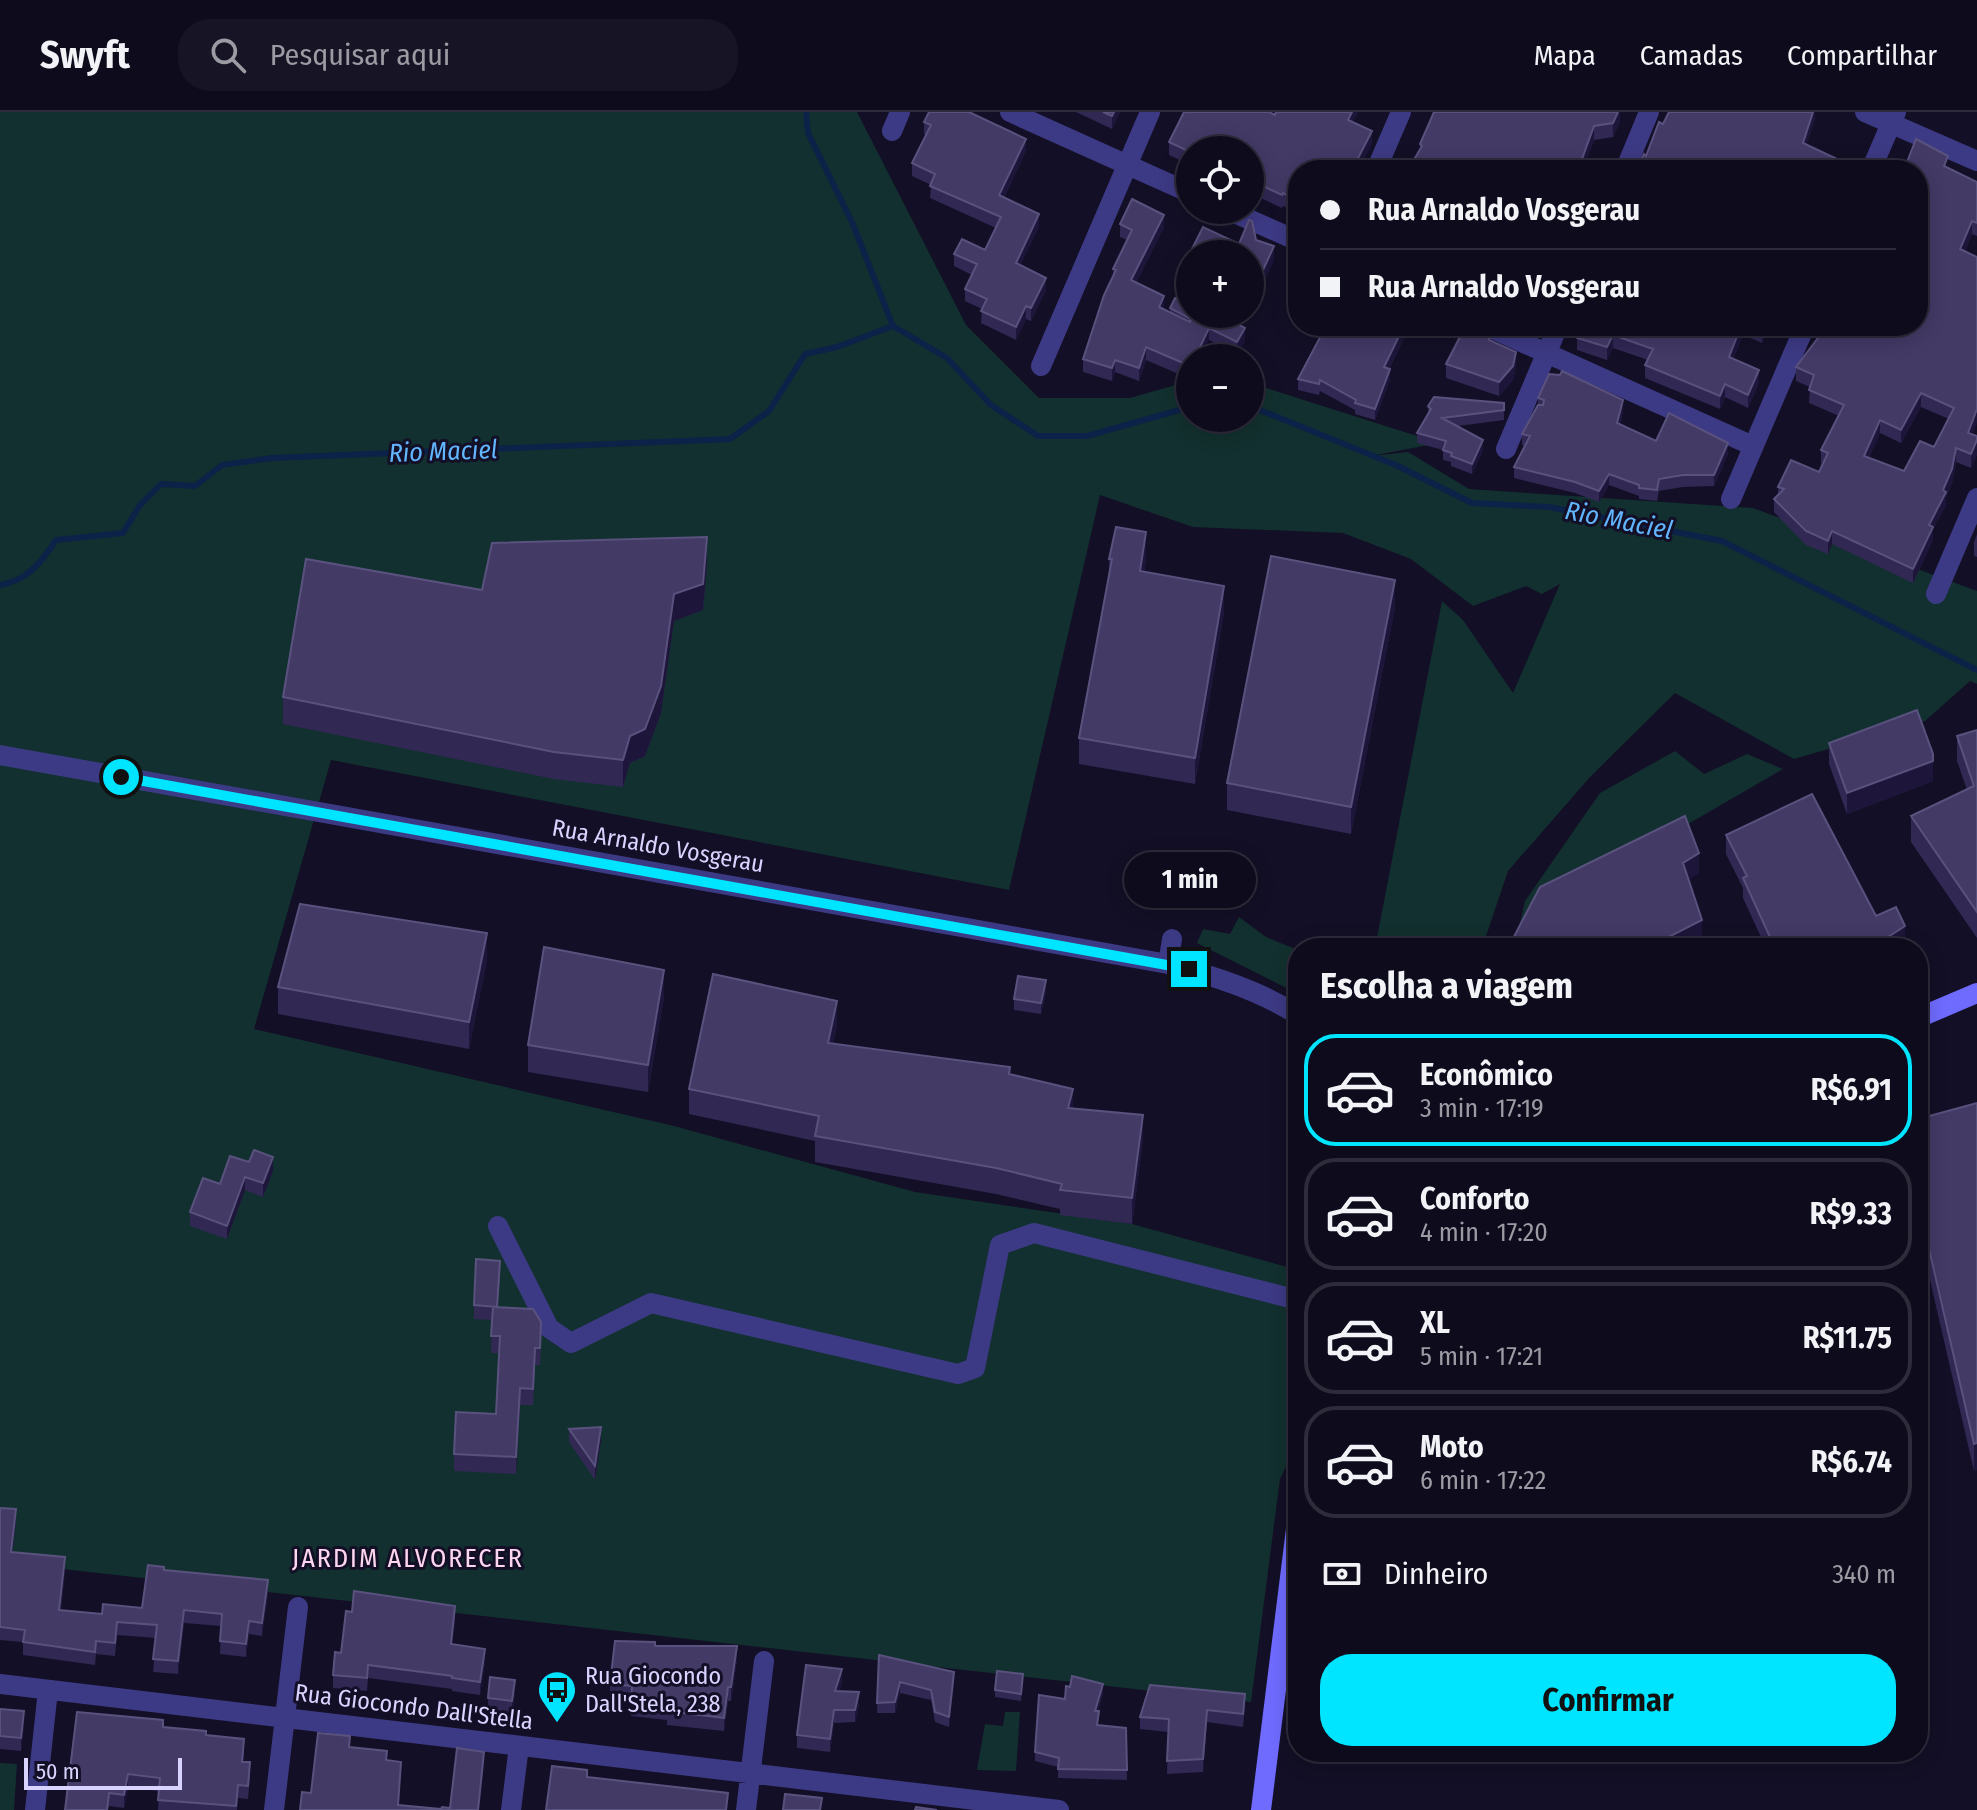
<!DOCTYPE html>
<html lang="pt">
<head>
<meta charset="utf-8">
<style>
	:root { --surface:#0e0b1c; --page:#171425; --text:#f1f3f6; --muted:#9b9ba3; --line:#2e2b3b; --accent:#00e5ff }
	body { margin:0; font-family:"Fira Sans Condensed",sans-serif; background:var(--page); color:var(--text); height:100vh; display:flex; flex-direction:column; font-size:30px; white-space:nowrap }
	* { box-sizing:border-box; margin:0 }
	p { font-size:26px; color:var(--muted) }
	.icon { flex:none; width:44px; height:44px; fill:none; stroke:currentColor; stroke-width:2; stroke-linecap:round; stroke-linejoin:round }
	.map { position:relative; flex:1; overflow:hidden }
	.drawer { position:absolute; left:1288px; top:826px; width:640px; height:824px; display:flex; flex-direction:column; background:var(--surface); border-radius:32px; box-shadow:0 4px 20px #0003,0 0 0 2px var(--line) }
	.drawer>* { flex:none }
	.top-card { position:absolute; left:1288px; top:48px; width:640px; height:176px; border-radius:32px; box-shadow:0 4px 20px #0003,0 0 0 2px var(--line); display:grid; align-content:center; height:176px; padding:0 32px; background:var(--surface) }
	.tools { position:absolute; left:1176px; top:24px; display:grid; gap:16px }
	.tools a { display:grid; place-items:center; width:88px; height:88px; border-radius:50%; background:var(--surface); box-shadow:0 4px 20px #0003,0 0 0 2px var(--line); font-size:40px }
	.scale { position:absolute; left:24px; bottom:20px; width:158px; box-sizing:border-box; padding-left:8px; border:4px solid #d9d4ff; border-top:0; font-size:22px; line-height:28px; white-space:nowrap; color:#d9d4ff; -webkit-text-stroke:6px #130f26; paint-order:stroke }
	.end { position:absolute; width:36px; height:36px; margin:-18px; border:10px solid #00e5ff; background:#111; box-shadow:0 0 0 4px #111 }
	.from { border-radius:50% }
	.bubble { position:absolute; height:56px; border-radius:28px; background:var(--surface); box-shadow:0 4px 20px #0003,0 0 0 2px var(--line); font-size:26px; font-weight:700; line-height:56px; text-align:center }
	.top-card b { display:flex; align-items:center; gap:28px; height:76px; font-size:30px }
	.top-card b+b { border-top:2px solid var(--line) }
	.top-card i { width:20px; height:20px; background:var(--text) }
	ul { padding:0; list-style:none }
	li { display:flex; align-items:center; gap:24px; height:112px; margin:0 16px 12px; padding:0 16px; border:4px solid var(--line); border-radius:32px }
	li div { flex:1 }
	li b { display:block; font-size:30px }
	li em { font-style:normal; font-weight:700 }
	li.selected { border-color:var(--accent) }
	li>.icon { width:72px; height:72px; stroke-width:1.5 }
	h2 { padding:0 32px; font-size:36px; line-height:96px }
	.pay { display:flex; align-items:center; gap:20px; height:88px; padding:0 32px; font-size:30px }
	.pay p { margin-inline-start:auto }
	.cta { display:flex; gap:16px; margin-top:auto; padding:16px 32px }
	.cta a { flex:1; height:92px; border-radius:32px; background:var(--accent); color:#111; font-size:32px; font-weight:700; line-height:92px; text-align:center }
	header { display:flex; align-items:center; gap:48px; box-sizing:border-box; height:112px; padding:0 40px; background:var(--surface); border-bottom:2px solid var(--line) }
	header strong { font-size:38px }
	nav { display:flex; gap:44px; margin-inline-start:auto; font-size:28px }
	.search { width:560px; height:72px; background:var(--page); display:flex; align-items:center; gap:20px; box-sizing:border-box; padding:0 28px; border-radius:32px; color:var(--muted); font-size:30px }
	.map>svg:first-child { display:block }
	.green { fill:#12302f }
	.lines { fill:none; stroke-linecap:round; stroke-linejoin:round }
	.stream { stroke:#0c2248; stroke-width:6 }
	.minor { stroke:#3d3a85; stroke-width:20 }
	.tertiary { stroke:#3d3a85; stroke-width:20 }
	.secondary { stroke:#6f6bff; stroke-width:20 }
	.wall { fill:#312854; fill-rule:evenodd }
	.shaded-wall { fill:#1d163a }
	.building { fill:#433a66; stroke:#5a527e; stroke-width:2; fill-rule:evenodd }
	.route { stroke:#00e5ff; stroke-width:10 }
	.labels { text-anchor:middle; stroke-width:6; stroke-linejoin:round; paint-order:stroke }
	.street-label { font-size:24px; fill:#d9d4ff; stroke:#130f26 }
	.poi-label { font-size:24px; fill:#d9d4ff; stroke:#130f26; text-anchor:start }
	.water-label { font-size:26px; font-style:italic; fill:#62b6ff; stroke:#130f26 }
	.neighbourhood-label { font-size:26px; letter-spacing:2px; fill:#ffd6f0; stroke:#130f26 }
</style>
</head>
<body>
<header>
<strong>Swyft</strong>
<div class="search"><svg class="icon" aria-label="search" viewBox="0 0 24 24"><circle cx="10" cy="10" r="6"/><path d="M15 15l6 6"/></svg>Pesquisar aqui</div>
<nav><a>Mapa</a><a>Camadas</a><a>Compartilhar</a></nav>
</header>
<div class="map">
<svg width="1977" height="1698" viewBox="0 0 1977 1698">
	<rect width="100%" height="100%" fill="#130f26"/>
	<path class="green" d="M 0,0 L 857,0 L 966,213 L 1039,286 L 1130,286 L 1190,269 L 1190,306 L 1250,306 L 1250,271 L 1439,331 L 1371,344 L 1408,340 L 1469,377 L 1753,396 L 1977,479 L 1977,572 L 1970,569 L 1925,609 L 1794,647 L 1675,581 L 1590,665 L 1508,759 L 1482,836 L 1375,836 L 1442,489 L 1463,508 L 1513,581 L 1560,472 L 1542,482 L 1526,474 L 1473,494 L 1411,447 L 1343,421 L 1193,415 L 1100,383 L 1009,778 L 331,648 L 254,917 L 674,1014 L 915,1080 L 1132,1112 L 1298,1158 L 1298,1330 L 1280,1367 L 1251,1590 L 0,1450 Z
		M 1675,639 L 1704,662 L 1747,642 L 1783,657 L 1683,715 L 1517,825 L 1525,789 L 1600,681 Z
		M 1239,805 L 1266,825 L 1298,838 L 1298,882 L 1197,831 L 1203,817 L 1230,822 Z
		M 1005,1600 L 1020,1600 L 1016,1659 L 977,1658 L 985,1612 L 1003,1614 Z
		M 0,1651 L 17,1652 L 14,1698 L 0,1698 Z"/>
	<g class="lines">
		<path class="stream" d="M 806,0 L 808,21 L 852,110 L 893,214 L 947,246 L 991,293 L 1038,324 L 1087,324 L 1190,295
			M 1250,294 L 1398,354 L 1472,391 L 1549,395 L 1722,429 L 1977,558
			M 0,473 C 28,468 41,451 56,428 L 123,421 L 140,393 L 161,372 L 195,374 L 222,353 L 272,346 L 730,327 L 769,299 L 805,242 L 837,235 L 893,214"/>
		<path class="minor" d="M 1010,0 L 1190,81
			M 1865,0 L 1977,49
			M 892,19 L 900,0
			M 1376,58 L 1401,0
			M 1625,58 L 1649,0
			M 1871,58 L 1896,0
			M 1228,98 L 1298,129
			M 1486,214 L 1753,334
			M 1041,254 L 1150,0
			M 1506,337 L 1558,214
			M 1731,387 L 1805,214
			M 1936,482 L 1977,386
			M 1168,852 L 1172,827
			M 498,1114 L 549,1216 L 571,1231 L 651,1191 L 958,1262 L 975,1256 L 1000,1133 L 1034,1121 L 1298,1188
			M 0,1572 L 1059,1698
			M 35,1698 L 48,1578
			M 274,1698 L 298,1495
			M 511,1698 L 519,1634
			M 746,1698 L 764,1549"/>
		<path class="tertiary" d="M 0,643 L 1168,852 C 1214,864 1258,878 1298,903"/>
		<path class="secondary" d="M 1918,906 L 1977,881
			M 1261,1698 L 1298,1401"/>
	</g>
	<path class="wall" d="M 1076,0 L 1120,0 L 1112,17 Z
		M 1620,0 L 1620,10 L 1613,25 L 1594,28 L 1583,58 L 1408,58 L 1420,38 L 1420,32 Z
		M 1275,3 L 1353,11 L 1372,32 L 1298,58 L 1298,100 L 1283,94 L 1282,96 L 1250,81 L 1250,38 L 1190,38 L 1190,53 L 1169,43 L 1169,30 Z
		M 924,10 L 1026,39 L 1004,86 L 1039,115 L 1020,153 L 1046,178 L 1031,209 L 1026,207 L 1016,228 L 981,211 L 982,197 L 965,189 L 965,177 L 972,163 L 954,154 L 954,142 L 985,138 L 996,116 L 930,86 L 931,73 L 912,64 L 912,51 L 926,23 L 924,22 Z
		M 1948,56 L 1977,70 L 1977,124 L 1972,122 L 1965,139 L 1973,323 L 1977,324 L 1977,342 L 1971,356 L 1956,350 L 1952,371 L 1946,386 L 1946,393 L 1933,417 L 1933,428 L 1913,471 L 1832,432 L 1828,442 L 1806,433 L 1774,400 L 1774,387 L 1778,383 L 1778,375 L 1819,360 L 1823,352 L 1821,351 L 1821,338 L 1839,304 L 1809,291 L 1810,275 L 1796,269 L 1796,255 L 1918,214 ZM 1921,295 L 1949,307 L 1934,335 L 1904,359 L 1869,346 L 1880,321 L 1901,331 Z
		M 1120,112 L 1164,115 L 1136,171 L 1164,197 L 1170,201 L 1170,196 L 1190,202 L 1244,202 L 1239,213 L 1245,229 L 1237,243 L 1209,228 L 1190,246 L 1190,267 L 1146,248 L 1139,269 L 1115,260 L 1112,269 L 1083,260 L 1083,247 L 1113,163 L 1113,157 L 1127,128 L 1120,125 Z
		M 1256,128 L 1274,148 L 1259,180 L 1250,177 L 1250,142 L 1191,142 L 1191,139 L 1239,132 Z
		M 1320,214 L 1410,214 L 1389,257 L 1390,268 L 1375,308 L 1355,302 L 1355,298 L 1320,279 L 1319,283 L 1298,278 L 1298,267 L 1325,217 Z
		M 1583,214 L 1769,214 L 1762,231 L 1743,223 L 1733,247 L 1759,271 L 1748,296 L 1725,285 L 1720,297 L 1645,266 L 1645,253 L 1648,248 L 1613,236 L 1607,248 L 1577,238 L 1577,226 Z
		M 1490,228 L 1516,254 L 1513,268 L 1499,284 L 1446,266 L 1446,252 Z
		M 1538,286 L 1623,299 L 1620,313 L 1656,329 L 1728,342 L 1714,374 L 1683,375 L 1659,379 L 1657,389 L 1639,387 L 1639,384 L 1609,373 L 1599,390 L 1575,381 L 1514,366 L 1514,355 L 1525,334 L 1522,333 L 1522,322 L 1538,293 Z
		M 1504,291 L 1504,308 L 1458,314 L 1483,338 L 1472,362 L 1451,354 L 1451,350 L 1443,348 L 1443,338 L 1417,331 L 1417,321 L 1428,303 L 1428,294 Z
		M 1977,422 L 1977,445 L 1974,444 L 1974,430 Z
		M 1146,446 L 1144,460 L 1224,500 L 1195,672 L 1079,652 L 1079,626 L 1109,466 L 1109,447 Z
		M 707,452 L 703,498 L 674,509 L 661,601 L 645,644 L 630,651 L 623,675 L 554,667 L 283,612 L 283,585 L 482,478 Z
		M 1395,495 L 1351,722 L 1227,698 L 1227,671 Z
		M 1977,618 L 1977,826 L 1911,730 L 1911,704 L 1967,678 L 1957,649 L 1957,624 Z
		M 1829,631 L 1933,669 L 1847,702 L 1829,652 Z
		M 1726,723 L 1876,804 L 1905,834 L 1902,836 L 1766,836 L 1743,786 L 1743,776 L 1726,742 Z
		M 487,848 L 469,937 L 278,902 L 278,875 Z
		M 1046,880 L 1041,902 L 1014,898 L 1014,887 Z
		M 664,885 L 648,980 L 528,960 L 528,933 Z
		M 837,914 L 833,932 L 1010,962 L 1073,997 L 1143,1028 L 1132,1112 L 1060,1103 L 1060,1097 L 996,1082 L 815,1050 L 815,1029 L 689,1002 L 689,977 Z
		M 1977,991 L 1974,1359 L 1918,1116 L 1918,1007 Z
		M 230,1044 L 273,1059 L 263,1085 L 245,1078 L 227,1127 L 190,1114 L 190,1100 L 220,1072 Z
		M 500,1162 L 498,1195 L 541,1226 L 540,1253 L 535,1253 L 533,1293 L 520,1293 L 516,1362 L 454,1359 L 454,1342 L 496,1302 L 500,1241 L 491,1241 L 492,1208 L 474,1207 L 474,1193 Z
		M 569,1317 L 601,1329 L 595,1368 L 569,1330 Z
		M 0,1396 L 16,1410 L 12,1440 L 65,1458 L 61,1498 L 102,1502 L 142,1496 L 164,1458 L 268,1481 L 262,1524 L 249,1522 L 246,1545 L 220,1542 L 221,1514 L 184,1511 L 178,1562 L 153,1560 L 156,1526 L 117,1523 L 115,1544 L 96,1542 L 95,1553 L 23,1543 L 23,1530 L 0,1528 Z
		M 455,1507 L 452,1532 L 485,1550 L 480,1583 L 452,1579 L 452,1577 L 368,1566 L 367,1579 L 333,1576 L 333,1563 L 341,1541 Z
		M 655,1534 L 737,1548 L 731,1589 L 728,1589 L 724,1619 L 667,1613 L 667,1608 L 631,1604 L 631,1588 L 610,1585 L 610,1572 Z
		M 879,1543 L 954,1570 L 949,1615 L 935,1610 L 931,1588 L 900,1581 L 895,1601 L 877,1601 Z
		M 1023,1568 L 1021,1589 L 995,1585 L 995,1578 Z
		M 842,1570 L 839,1579 L 859,1593 L 855,1610 L 834,1611 L 830,1640 L 797,1636 L 797,1623 Z
		M 1150,1573 L 1245,1595 L 1243,1615 L 1207,1610 L 1203,1660 L 1167,1662 L 1168,1620 L 1140,1617 L 1140,1605 Z
		M 515,1581 L 512,1603 L 488,1600 L 488,1586 Z
		M 1103,1581 L 1098,1599 L 1098,1613 L 1126,1616 L 1127,1668 L 1058,1666 L 1058,1655 L 1035,1649 L 1035,1640 L 1065,1587 Z
		M 0,1597 L 24,1613 L 21,1639 L 0,1637 Z
		M 163,1615 L 206,1623 L 244,1640 L 243,1650 L 250,1664 L 248,1687 L 238,1686 L 237,1698 L 158,1698 L 159,1679 L 128,1676 L 124,1696 L 109,1694 L 108,1698 L 65,1698 Z"/>
	<path class="shaded-wall" d="M 1114,0 L 1120,0 L 1112,17 L 1112,4 Z
		M 1352,0 L 1358,0 L 1348,21 L 1348,8 Z
		M 1618,0 L 1620,0 L 1620,10 L 1613,25 L 1613,11 Z
		M 1813,0 L 1815,0 L 1815,8 L 1803,44 L 1803,31 Z
		M 1594,14 L 1594,28 L 1583,58 L 1578,58 Z
		M 1372,19 L 1372,32 L 1359,58 L 1352,58 Z
		M 1026,27 L 1026,39 L 999,96 L 999,83 Z
		M 1837,47 L 1837,58 L 1832,58 Z
		M 1039,102 L 1039,115 L 1016,163 L 1016,151 Z
		M 1164,103 L 1164,115 L 1131,181 L 1131,168 Z
		M 1972,109 L 1972,122 L 1960,150 L 1960,137 Z
		M 1274,134 L 1274,148 L 1259,180 L 1259,167 Z
		M 1046,166 L 1046,178 L 1031,209 L 1031,196 Z
		M 1164,184 L 1164,197 L 1159,195 Z
		M 1026,194 L 1026,207 L 1016,228 L 1016,215 Z
		M 1237,202 L 1244,202 L 1244,204 L 1233,223 L 1233,210 Z
		M 1404,214 L 1410,214 L 1384,266 L 1384,255 Z
		M 1741,214 L 1743,214 L 1743,223 L 1729,258 L 1729,245 Z
		M 1764,214 L 1769,214 L 1762,231 L 1762,218 Z
		M 1209,216 L 1209,228 L 1201,246 L 1195,246 Z
		M 1245,216 L 1245,229 L 1237,243 L 1237,230 Z
		M 1613,223 L 1613,236 L 1607,248 L 1607,235 Z
		M 1146,235 L 1146,248 L 1139,269 L 1139,256 Z
		M 1516,240 L 1516,254 L 1513,268 L 1499,284 L 1499,270 Z
		M 1115,248 L 1115,260 L 1112,269 L 1112,256 Z
		M 1390,257 L 1390,268 L 1375,308 L 1375,297 Z
		M 1759,258 L 1759,271 L 1748,296 L 1748,283 Z
		M 1725,272 L 1725,285 L 1720,297 L 1720,284 Z
		M 1921,281 L 1921,295 L 1901,331 L 1901,318 Z
		M 1623,288 L 1623,299 L 1617,323 L 1617,311 Z
		M 1977,297 L 1977,311 L 1968,334 L 1968,321 Z
		M 1880,308 L 1880,321 L 1864,358 L 1864,344 Z
		M 1483,328 L 1483,338 L 1472,362 L 1472,352 Z
		M 1977,328 L 1977,342 L 1971,356 L 1971,342 Z
		M 1728,331 L 1728,342 L 1714,374 L 1714,363 Z
		M 1956,336 L 1956,350 L 1952,371 L 1946,386 L 1946,393 L 1933,417 L 1933,428 L 1913,471 L 1913,457 L 1929,413 L 1943,378 Z
		M 1609,362 L 1609,373 L 1599,390 L 1599,379 Z
		M 1832,419 L 1832,432 L 1828,442 L 1828,429 Z
		M 1146,420 L 1146,446 L 1140,486 L 1140,459 Z
		M 707,425 L 707,452 L 703,498 L 674,509 L 661,601 L 645,644 L 630,651 L 623,675 L 623,648 L 630,624 L 674,482 Z
		M 1395,468 L 1395,495 L 1351,722 L 1351,695 Z
		M 1224,474 L 1224,500 L 1195,672 L 1195,646 Z
		M 1933,649 L 1933,669 L 1847,702 L 1847,681 Z
		M 1699,741 L 1699,761 L 1683,772 L 1683,751 Z
		M 1702,808 L 1702,828 L 1687,836 L 1647,836 Z
		M 1905,814 L 1905,834 L 1902,836 L 1879,836 L 1879,831 Z
		M 487,821 L 487,848 L 469,937 L 469,910 Z
		M 664,858 L 664,885 L 648,980 L 648,953 Z
		M 1046,868 L 1046,880 L 1041,902 L 1041,891 Z
		M 837,889 L 837,914 L 828,956 L 828,931 Z
		M 1073,977 L 1073,1002 L 1068,996 Z
		M 1143,1003 L 1143,1028 L 1132,1112 L 1132,1086 Z
		M 273,1045 L 273,1059 L 263,1085 L 263,1071 Z
		M 245,1065 L 245,1078 L 227,1127 L 227,1114 Z
		M 520,1276 L 520,1293 L 516,1362 L 516,1345 Z
		M 601,1315 L 601,1329 L 595,1368 L 595,1354 Z
		M 1977,1331 L 1977,1358 L 1974,1359 L 1974,1332 Z
		M 16,1397 L 16,1410 L 11,1453 L 11,1440 Z
		M 65,1445 L 65,1458 L 59,1511 L 59,1498 Z
		M 268,1468 L 268,1481 L 262,1524 L 262,1511 Z
		M 455,1494 L 455,1507 L 451,1545 L 451,1532 Z
		M 184,1498 L 184,1511 L 178,1562 L 178,1549 Z
		M 249,1509 L 249,1522 L 246,1545 L 246,1532 Z
		M 737,1534 L 737,1548 L 731,1589 L 731,1575 Z
		M 485,1537 L 485,1550 L 480,1583 L 480,1570 Z
		M 842,1557 L 842,1570 L 835,1592 L 835,1579 Z
		M 954,1560 L 954,1570 L 949,1615 L 949,1605 Z
		M 515,1568 L 515,1581 L 512,1603 L 512,1589 Z
		M 900,1570 L 900,1581 L 895,1601 L 895,1590 Z
		M 1103,1572 L 1103,1581 L 1095,1608 L 1095,1599 Z
		M 728,1575 L 728,1589 L 724,1619 L 724,1606 Z
		M 859,1580 L 859,1593 L 855,1610 L 855,1598 Z
		M 834,1598 L 834,1611 L 830,1640 L 830,1627 Z
		M 1207,1598 L 1207,1610 L 1203,1660 L 1203,1647 Z
		M 24,1599 L 24,1613 L 21,1639 L 21,1626 Z
		M 484,1640 L 484,1652 L 479,1698 L 478,1698 Z
		M 128,1662 L 128,1676 L 124,1696 L 124,1683 Z"/>
	<path class="building" d="M 929,0 L 969,0 L 1026,27 L 999,83 L 1039,102 L 1016,151 L 1046,166 L 1031,196 L 1026,194 L 1016,215 L 981,199 L 987,187 L 965,177 L 977,152 L 954,142 L 962,127 L 985,138 L 1001,105 L 930,74 L 935,62 L 912,51 L 931,13 L 924,10 Z
		M 1103,0 L 1114,0 L 1112,4 Z
		M 1184,0 L 1269,0 L 1275,3 L 1276,0 L 1352,0 L 1348,8 L 1372,19 L 1352,58 L 1298,58 L 1298,88 L 1283,81 L 1282,83 L 1250,68 L 1250,38 L 1190,38 L 1190,40 L 1169,30 Z
		M 1434,0 L 1618,0 L 1613,11 L 1594,14 L 1578,58 L 1408,58 L 1422,34 L 1420,32 Z
		M 1669,0 L 1813,0 L 1803,31 L 1837,47 L 1832,58 L 1636,58 L 1644,42 L 1646,44 L 1659,10 L 1663,12 Z
		M 1916,27 L 1948,44 L 1944,54 L 1977,70 L 1977,111 L 1972,109 L 1960,137 L 1977,145 L 1977,297 L 1968,321 L 1977,324 L 1977,328 L 1971,342 L 1956,336 L 1952,357 L 1943,378 L 1946,380 L 1929,413 L 1933,415 L 1913,457 L 1832,419 L 1828,429 L 1806,419 L 1774,387 L 1784,377 L 1778,375 L 1791,348 L 1819,360 L 1828,341 L 1821,338 L 1844,293 L 1809,278 L 1814,263 L 1796,255 L 1827,214 L 1918,214 L 1918,58 L 1904,58 ZM 1921,281 L 1954,296 L 1934,335 L 1920,329 L 1904,359 L 1864,344 L 1880,308 L 1901,318 Z
		M 1132,87 L 1164,103 L 1131,168 L 1164,184 L 1159,195 L 1190,210 L 1191,207 L 1170,196 L 1175,186 L 1189,191 L 1190,189 L 1190,202 L 1237,202 L 1233,210 L 1245,216 L 1237,230 L 1209,216 L 1195,246 L 1190,246 L 1190,254 L 1146,235 L 1139,256 L 1115,248 L 1112,256 L 1083,247 L 1104,183 L 1116,158 L 1113,157 L 1132,118 L 1120,112 Z
		M 1249,108 L 1252,109 L 1256,128 L 1274,134 L 1259,167 L 1250,163 L 1250,142 L 1198,142 L 1191,139 L 1203,115 L 1239,132 Z
		M 1326,214 L 1404,214 L 1384,255 L 1390,257 L 1375,297 L 1355,291 L 1356,288 L 1320,268 L 1319,272 L 1298,267 Z
		M 1583,214 L 1741,214 L 1729,245 L 1759,258 L 1748,283 L 1725,272 L 1720,284 L 1645,253 L 1653,237 L 1613,223 L 1607,235 L 1577,226 Z
		M 1752,214 L 1764,214 L 1762,218 Z
		M 1464,217 L 1490,225 L 1489,228 L 1516,240 L 1513,254 L 1499,270 L 1446,252 Z
		M 1562,259 L 1623,288 L 1617,311 L 1656,329 L 1669,301 L 1728,331 L 1714,363 L 1683,363 L 1659,367 L 1657,378 L 1639,376 L 1639,373 L 1609,362 L 1599,379 L 1575,370 L 1514,355 L 1530,324 L 1522,322 L 1538,293 L 1543,293 L 1544,288 L 1538,286 L 1549,262 L 1560,263 Z
		M 1434,285 L 1504,291 L 1504,298 L 1442,306 L 1483,328 L 1472,352 L 1451,344 L 1452,341 L 1443,338 L 1446,329 L 1417,321 L 1431,297 L 1428,294 Z
		M 1116,415 L 1146,420 L 1140,459 L 1224,474 L 1195,646 L 1079,626 L 1112,447 L 1109,447 Z
		M 707,425 L 703,472 L 674,482 L 661,574 L 645,617 L 630,624 L 623,648 L 554,640 L 283,585 L 306,447 L 482,478 L 492,431 Z
		M 1271,444 L 1395,468 L 1351,695 L 1227,671 Z
		M 1917,598 L 1933,642 L 1933,649 L 1847,681 L 1829,631 Z
		M 1977,618 L 1977,800 L 1911,704 L 1974,674 L 1957,624 Z
		M 1812,682 L 1876,804 L 1896,795 L 1905,814 L 1879,831 L 1881,836 L 1775,836 L 1743,766 L 1747,764 L 1726,723 Z
		M 1685,704 L 1699,741 L 1683,751 L 1702,808 L 1647,836 L 1508,836 L 1540,775 Z
		M 300,792 L 487,821 L 469,910 L 278,875 Z
		M 544,835 L 664,858 L 648,953 L 528,933 Z
		M 713,862 L 837,889 L 828,931 L 1010,955 L 1009,962 L 1073,977 L 1068,996 L 1143,1003 L 1132,1086 L 1060,1078 L 1062,1072 L 996,1056 L 815,1024 L 819,1004 L 689,977 Z
		M 1018,864 L 1046,868 L 1041,891 L 1014,887 Z
		M 1977,991 L 1977,1331 L 1974,1332 L 1918,1089 L 1918,1007 Z
		M 254,1038 L 273,1045 L 263,1071 L 245,1065 L 227,1114 L 190,1100 L 203,1066 L 220,1072 L 230,1044 L 249,1050 Z
		M 476,1147 L 500,1149 L 497,1195 L 474,1193 Z
		M 493,1195 L 533,1197 L 541,1210 L 540,1236 L 535,1236 L 533,1277 L 520,1276 L 516,1345 L 454,1342 L 456,1300 L 496,1302 L 500,1224 L 491,1224 Z
		M 601,1315 L 595,1354 L 569,1317 Z
		M 0,1396 L 16,1397 L 11,1440 L 65,1445 L 59,1498 L 102,1502 L 103,1492 L 142,1496 L 148,1453 L 164,1455 L 164,1458 L 268,1468 L 262,1511 L 249,1509 L 246,1532 L 220,1529 L 222,1502 L 184,1498 L 178,1549 L 153,1547 L 157,1513 L 117,1510 L 115,1531 L 96,1529 L 95,1540 L 23,1530 L 25,1518 L 0,1515 Z
		M 354,1479 L 455,1494 L 451,1532 L 485,1537 L 480,1570 L 452,1566 L 452,1564 L 368,1553 L 367,1566 L 333,1563 L 335,1540 L 341,1541 L 346,1499 L 352,1500 Z
		M 615,1529 L 655,1530 L 655,1534 L 737,1534 L 731,1575 L 728,1575 L 724,1606 L 667,1599 L 667,1595 L 631,1590 L 632,1574 L 610,1572 Z
		M 879,1543 L 954,1560 L 949,1605 L 935,1600 L 931,1578 L 900,1570 L 895,1590 L 877,1591 Z
		M 806,1553 L 842,1557 L 835,1579 L 859,1580 L 855,1598 L 834,1598 L 830,1627 L 797,1623 Z
		M 997,1559 L 1023,1562 L 1021,1582 L 995,1578 Z
		M 1072,1564 L 1103,1572 L 1095,1599 L 1099,1599 L 1097,1613 L 1126,1616 L 1127,1658 L 1058,1657 L 1059,1646 L 1035,1640 L 1039,1583 L 1065,1587 L 1066,1574 L 1070,1575 Z
		M 490,1565 L 515,1568 L 512,1589 L 488,1586 Z
		M 1150,1573 L 1245,1582 L 1243,1602 L 1207,1598 L 1203,1647 L 1167,1649 L 1169,1607 L 1140,1605 Z
		M 0,1597 L 24,1599 L 21,1626 L 0,1624 Z
		M 77,1600 L 163,1608 L 163,1615 L 206,1619 L 206,1623 L 244,1627 L 242,1650 L 250,1650 L 248,1674 L 238,1673 L 236,1694 L 158,1688 L 160,1666 L 128,1662 L 124,1683 L 109,1681 L 107,1698 L 65,1698 Z
		M 318,1621 L 350,1624 L 349,1635 L 387,1639 L 386,1648 L 401,1650 L 398,1693 L 441,1697 L 442,1695 L 450,1696 L 457,1636 L 484,1640 L 478,1698 L 300,1698 L 302,1680 L 311,1681 Z
		M 552,1654 L 587,1658 L 587,1665 L 728,1681 L 726,1698 L 546,1698 Z
		M 785,1682 L 822,1686 L 820,1698 L 783,1698 Z
		M 916,1695 L 937,1698 L 915,1698 Z"/>
	<g class="lines">
		<path class="route" d="M 121,665 L 1189,857"/>
	</g>
	<defs>
		<g id="bus-pin" transform="scale(2)"><path d="M0 17L-7.5 6A9.5 9.5 0 1 1 7.5 6Z" fill="#00e5ff" stroke="#130f26"/><path d="M-5-6H5V4H4V6H2V4H-2V6H-4V4H-5ZM-3.5-4V0h7V-4ZM-3.5 1.2v1.5H-2V1.2ZM2 1.2v1.5H3.5V1.2Z" fill="#111"/></g>
	</defs>
	<g fill-rule="evenodd">
		<use href="#bus-pin" x="557" y="1578"/>
	</g>
	<g class="labels">
		<g class="street-label">
			<text transform="translate(658 734) rotate(10)" y="8">Rua Arnaldo Vosgerau</text>
			<text transform="translate(414 1595) rotate(7)" y="8">Rua Giocondo Dall'Stella</text>
		</g>
		<g class="poi-label">
			<text x="585" y="1572">Rua Giocondo<tspan x="585" dy="28">Dall'Stela, 238</tspan></text>
		</g>
		<g class="water-label">
			<text transform="translate(443 339) rotate(-2)" y="9">Rio Maciel</text>
			<text transform="translate(1619 408) rotate(11)" y="9">Rio Maciel</text>
		</g>
		<g class="neighbourhood-label">
			<text x="408" y="1455">JARDIM ALVORECER</text>
		</g>
	</g>
</svg>
<div class="tools">
<a><svg class="icon" aria-label="locate" viewBox="0 0 24 24"><circle cx="12" cy="12" r="6"/><path d="M12 2v4M12 18v4M2 12h4M18 12h4"/></svg></a>
<a>+</a>
<a>−</a>
</div>
<div class="scale">50 m</div>
<i class="end from" style="left:121px;top:665px"></i>
<i class="end" style="left:1189px;top:857px"></i>
<div class="bubble" style="left:1124px;top:740px;width:132px">1 min</div>
<div class="top-card">
<b><i class="from"></i>Rua Arnaldo Vosgerau</b>
<b><i></i>Rua Arnaldo Vosgerau</b>
</div>
<section class="drawer">
<h2>Escolha a viagem</h2>
<ul>
<li class="selected"><svg class="icon" aria-label="car" viewBox="0 0 24 24"><path d="M5 17H2v-5l4-1 3-4h7l3 4 3 1v5h-3M9 17h6M6 11h13"/><circle cx="7" cy="17" r="2"/><circle cx="17" cy="17" r="2"/></svg><div><b>Econômico</b><p>3 min · 17:19</p></div><em>R$6.91</em></li>
<li><svg class="icon" aria-label="car" viewBox="0 0 24 24"><path d="M5 17H2v-5l4-1 3-4h7l3 4 3 1v5h-3M9 17h6M6 11h13"/><circle cx="7" cy="17" r="2"/><circle cx="17" cy="17" r="2"/></svg><div><b>Conforto</b><p>4 min · 17:20</p></div><em>R$9.33</em></li>
<li><svg class="icon" aria-label="car" viewBox="0 0 24 24"><path d="M5 17H2v-5l4-1 3-4h7l3 4 3 1v5h-3M9 17h6M6 11h13"/><circle cx="7" cy="17" r="2"/><circle cx="17" cy="17" r="2"/></svg><div><b>XL</b><p>5 min · 17:21</p></div><em>R$11.75</em></li>
<li><svg class="icon" aria-label="car" viewBox="0 0 24 24"><path d="M5 17H2v-5l4-1 3-4h7l3 4 3 1v5h-3M9 17h6M6 11h13"/><circle cx="7" cy="17" r="2"/><circle cx="17" cy="17" r="2"/></svg><div><b>Moto</b><p>6 min · 17:22</p></div><em>R$6.74</em></li>
</ul>
<div class="pay"><svg class="icon" aria-label="cash" viewBox="0 0 24 24"><path d="M3 7h18v10H3z"/><circle cx="12" cy="12" r="2"/></svg>Dinheiro<p>340 m</p></div>
<div class="cta"><a>Confirmar</a></div>
</section>
</div>
</body>
</html>
